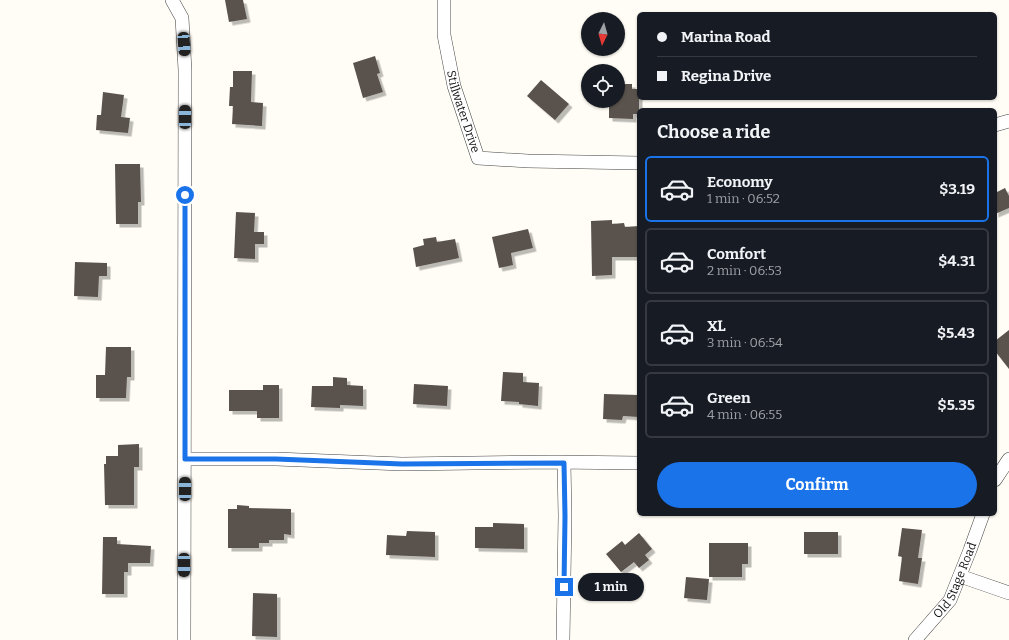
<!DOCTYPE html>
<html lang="en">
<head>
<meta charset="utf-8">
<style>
	:root { --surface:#171b24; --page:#20242c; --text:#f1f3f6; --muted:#9ea1a6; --line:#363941; --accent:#1a73e8 }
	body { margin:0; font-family:Bitter,serif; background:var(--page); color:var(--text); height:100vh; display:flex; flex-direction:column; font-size:15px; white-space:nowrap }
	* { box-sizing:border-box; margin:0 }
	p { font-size:13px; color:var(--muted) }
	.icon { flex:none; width:22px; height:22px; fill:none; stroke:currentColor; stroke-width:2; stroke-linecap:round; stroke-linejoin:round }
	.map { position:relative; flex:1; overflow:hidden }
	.drawer { position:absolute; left:637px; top:108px; width:360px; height:408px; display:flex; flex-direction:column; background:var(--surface); border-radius:6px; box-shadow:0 1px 3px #0004 }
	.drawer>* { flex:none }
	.guide { position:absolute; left:637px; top:12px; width:360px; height:88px; border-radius:6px; box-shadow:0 1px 3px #0004; display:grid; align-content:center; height:88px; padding:0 20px; background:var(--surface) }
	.needle { width:26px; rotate:185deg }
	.buttons { position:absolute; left:581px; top:12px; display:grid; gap:8px }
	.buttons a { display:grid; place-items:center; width:44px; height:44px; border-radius:50%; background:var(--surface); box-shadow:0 1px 3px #0004; font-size:20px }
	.end { position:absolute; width:18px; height:18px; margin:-9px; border:5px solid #1a73e8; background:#fff; box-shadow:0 0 0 2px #fff }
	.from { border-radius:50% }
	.bubble { position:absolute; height:28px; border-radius:14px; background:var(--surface); box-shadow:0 1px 3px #0004; font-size:13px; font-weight:700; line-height:28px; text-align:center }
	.car { position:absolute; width:12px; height:24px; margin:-12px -6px; border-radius:5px; box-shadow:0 0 3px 1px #0007; background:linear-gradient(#222 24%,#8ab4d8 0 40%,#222 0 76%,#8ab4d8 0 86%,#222 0) }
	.guide b { display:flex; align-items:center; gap:14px; height:38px; font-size:15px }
	.guide b+b { border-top:1px solid var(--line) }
	.guide i { width:10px; height:10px; background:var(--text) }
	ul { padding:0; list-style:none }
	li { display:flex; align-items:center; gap:12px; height:66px; margin:0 8px 6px; padding:0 12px; border:2px solid var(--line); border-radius:6px }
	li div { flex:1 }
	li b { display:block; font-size:15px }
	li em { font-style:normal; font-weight:700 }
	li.selected { border-color:var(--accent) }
	li>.icon { width:36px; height:36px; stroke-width:1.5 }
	h2 { padding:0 20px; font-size:18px; line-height:48px }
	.primary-button { display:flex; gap:8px; margin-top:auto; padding:8px 20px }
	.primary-button a { flex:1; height:46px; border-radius:24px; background:var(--accent); color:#fff; font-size:16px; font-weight:700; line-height:46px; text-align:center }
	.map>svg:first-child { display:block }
	.building { fill:#5a524d; filter:url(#shadow) }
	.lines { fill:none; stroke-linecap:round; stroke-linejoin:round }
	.street-casing { stroke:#444; stroke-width:14 }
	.street { stroke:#fff; stroke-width:13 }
	.route { stroke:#1a73e8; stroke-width:5 }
	.labels { text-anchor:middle; stroke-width:4; stroke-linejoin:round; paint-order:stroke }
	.street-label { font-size:12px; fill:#111; stroke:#fff }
</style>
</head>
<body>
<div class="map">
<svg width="1009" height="640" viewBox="0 0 1009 640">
	<defs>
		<filter id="shadow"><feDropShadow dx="3.5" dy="3.5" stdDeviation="0" flood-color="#0004"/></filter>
	</defs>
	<rect width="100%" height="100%" fill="#fffdf5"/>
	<path class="building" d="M 225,0 L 243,0 L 247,19 L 229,22 Z
		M 375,56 L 380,73 L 377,74 L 383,92 L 363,98 L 353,63 Z
		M 233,71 L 252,71 L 251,102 L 263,103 L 262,126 L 232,124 L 233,106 L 229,106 L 230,87 L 233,87 Z
		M 541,80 L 569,104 L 555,120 L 527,96 Z
		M 618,84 L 632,84 L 632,89 L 639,89 L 639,114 L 633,114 L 633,119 L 609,118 L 609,101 L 618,101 Z
		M 103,92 L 124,95 L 121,117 L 130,118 L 128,133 L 96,130 L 97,115 L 101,115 Z
		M 115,164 L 140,164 L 141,202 L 138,202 L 138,224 L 116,224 Z
		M 1005,188 L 1009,196 L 1009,208 L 995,214 L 995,193 Z
		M 236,212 L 255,213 L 254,232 L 264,232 L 264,244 L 255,244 L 255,259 L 234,258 Z
		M 612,220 L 612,224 L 624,223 L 625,227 L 639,226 L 639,257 L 612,257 L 612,275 L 592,276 L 591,221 Z
		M 528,229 L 533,248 L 511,253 L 513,265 L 499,268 L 492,237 Z
		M 436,237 L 437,242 L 455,239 L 459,258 L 416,267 L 413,248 L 424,245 L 423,239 Z
		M 75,262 L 107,263 L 107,276 L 99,276 L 98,297 L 74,296 Z
		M 1009,330 L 1009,369 L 995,351 L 995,341 Z
		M 106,347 L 131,347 L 131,377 L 127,377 L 126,398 L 96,398 L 96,375 L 105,375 Z
		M 503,372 L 523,373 L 523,382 L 539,383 L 538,406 L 519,404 L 519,402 L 501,401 Z
		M 333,377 L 347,378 L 347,385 L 363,386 L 363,406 L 340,405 L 340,408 L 311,407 L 312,386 L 333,386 Z
		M 414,384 L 448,386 L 447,406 L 413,404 Z
		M 263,385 L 279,385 L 279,418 L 257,418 L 257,411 L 229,411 L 229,390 L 263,390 Z
		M 604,394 L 639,395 L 639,417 L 623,416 L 622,420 L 603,419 Z
		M 139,444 L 139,467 L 134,467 L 134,505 L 105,505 L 104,464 L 106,464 L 106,456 L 118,456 L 118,445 Z
		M 237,505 L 249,506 L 249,508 L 291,509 L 291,535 L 284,534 L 284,540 L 269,540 L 269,543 L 259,543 L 259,548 L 228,548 L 228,509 L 237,509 Z
		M 493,523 L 524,524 L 524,549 L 475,548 L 475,527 L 493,527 Z
		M 902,528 L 922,530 L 918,558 L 922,558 L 918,584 L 899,581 L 902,557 L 898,556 Z
		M 407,531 L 435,532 L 435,557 L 386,555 L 387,535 L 406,536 Z
		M 804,532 L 838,532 L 838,554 L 804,554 Z
		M 639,533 L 652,549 L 645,555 L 649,560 L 639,568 L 634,562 L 621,572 L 606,554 L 622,541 L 625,545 Z
		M 103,537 L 117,537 L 117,544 L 151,546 L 150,563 L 128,563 L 128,572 L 124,572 L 124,594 L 102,594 Z
		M 709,543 L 748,543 L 748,564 L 742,564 L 742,577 L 709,577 Z
		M 686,577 L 709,579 L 707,600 L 684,598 Z
		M 253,593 L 277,594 L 277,637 L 252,636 Z"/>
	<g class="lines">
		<g class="street-casing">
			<g id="street">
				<path d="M 172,0 L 182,18 L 185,70 L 184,640"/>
				<path id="s1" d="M 444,0 L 444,35 L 454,86 L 478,158 L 528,161 L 639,163"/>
				<path d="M 995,125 L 1009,121"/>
				<path d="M 185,459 L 276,459 L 402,464 L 555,462 L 639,463"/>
				<path d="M 995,480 L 1009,459"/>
				<path d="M 960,576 L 1009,593"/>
				<path d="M 563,640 L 565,516 L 564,463"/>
				<path id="s2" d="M 915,640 L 950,600 L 970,550 L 983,514"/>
			</g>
		</g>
		<use href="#street" class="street"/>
	</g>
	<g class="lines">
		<path class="route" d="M 185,195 L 185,459 L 276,459 L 402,464 L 564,463 L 565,516 L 564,587"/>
	</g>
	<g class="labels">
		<g class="street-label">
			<text dy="4" stroke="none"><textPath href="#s1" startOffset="114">Stillwater Drive</textPath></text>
			<text dy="4" stroke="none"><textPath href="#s2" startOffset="73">Old Stage Road</textPath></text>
		</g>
	</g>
</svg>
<div class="buttons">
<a><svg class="needle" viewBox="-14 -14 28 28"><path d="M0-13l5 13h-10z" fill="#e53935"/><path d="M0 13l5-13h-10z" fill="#9ea1a6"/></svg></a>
<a><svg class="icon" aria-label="locate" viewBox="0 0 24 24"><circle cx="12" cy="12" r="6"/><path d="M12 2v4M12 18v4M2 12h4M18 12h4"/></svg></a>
</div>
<i class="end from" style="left:185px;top:195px"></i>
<i class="end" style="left:564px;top:587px"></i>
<div class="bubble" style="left:578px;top:573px;width:66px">1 min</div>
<i class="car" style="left:184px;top:44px;rotate:176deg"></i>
<i class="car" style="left:185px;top:117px;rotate:0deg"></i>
<i class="car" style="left:185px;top:489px;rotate:0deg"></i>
<i class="car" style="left:184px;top:565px;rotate:180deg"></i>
<div class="guide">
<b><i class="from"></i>Marina Road</b>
<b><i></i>Regina Drive</b>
</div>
<section class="drawer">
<h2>Choose a ride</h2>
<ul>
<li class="selected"><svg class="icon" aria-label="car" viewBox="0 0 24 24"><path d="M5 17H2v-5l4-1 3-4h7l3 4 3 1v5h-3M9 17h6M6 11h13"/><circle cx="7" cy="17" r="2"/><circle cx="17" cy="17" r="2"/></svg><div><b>Economy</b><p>1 min · 06:52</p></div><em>$3.19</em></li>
<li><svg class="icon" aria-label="car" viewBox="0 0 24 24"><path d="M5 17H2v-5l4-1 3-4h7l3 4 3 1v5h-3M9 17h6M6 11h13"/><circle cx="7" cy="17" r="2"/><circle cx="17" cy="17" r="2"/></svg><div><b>Comfort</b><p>2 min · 06:53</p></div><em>$4.31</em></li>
<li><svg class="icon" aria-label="car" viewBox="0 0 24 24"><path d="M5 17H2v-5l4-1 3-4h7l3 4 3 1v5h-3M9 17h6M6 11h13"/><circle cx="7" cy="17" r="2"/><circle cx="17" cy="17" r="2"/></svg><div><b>XL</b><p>3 min · 06:54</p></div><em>$5.43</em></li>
<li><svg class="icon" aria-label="car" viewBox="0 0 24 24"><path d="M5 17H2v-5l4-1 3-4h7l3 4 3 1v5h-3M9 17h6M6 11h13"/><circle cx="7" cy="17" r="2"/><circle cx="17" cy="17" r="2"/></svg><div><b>Green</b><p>4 min · 06:55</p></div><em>$5.35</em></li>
</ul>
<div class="primary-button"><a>Confirm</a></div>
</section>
</div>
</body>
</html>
